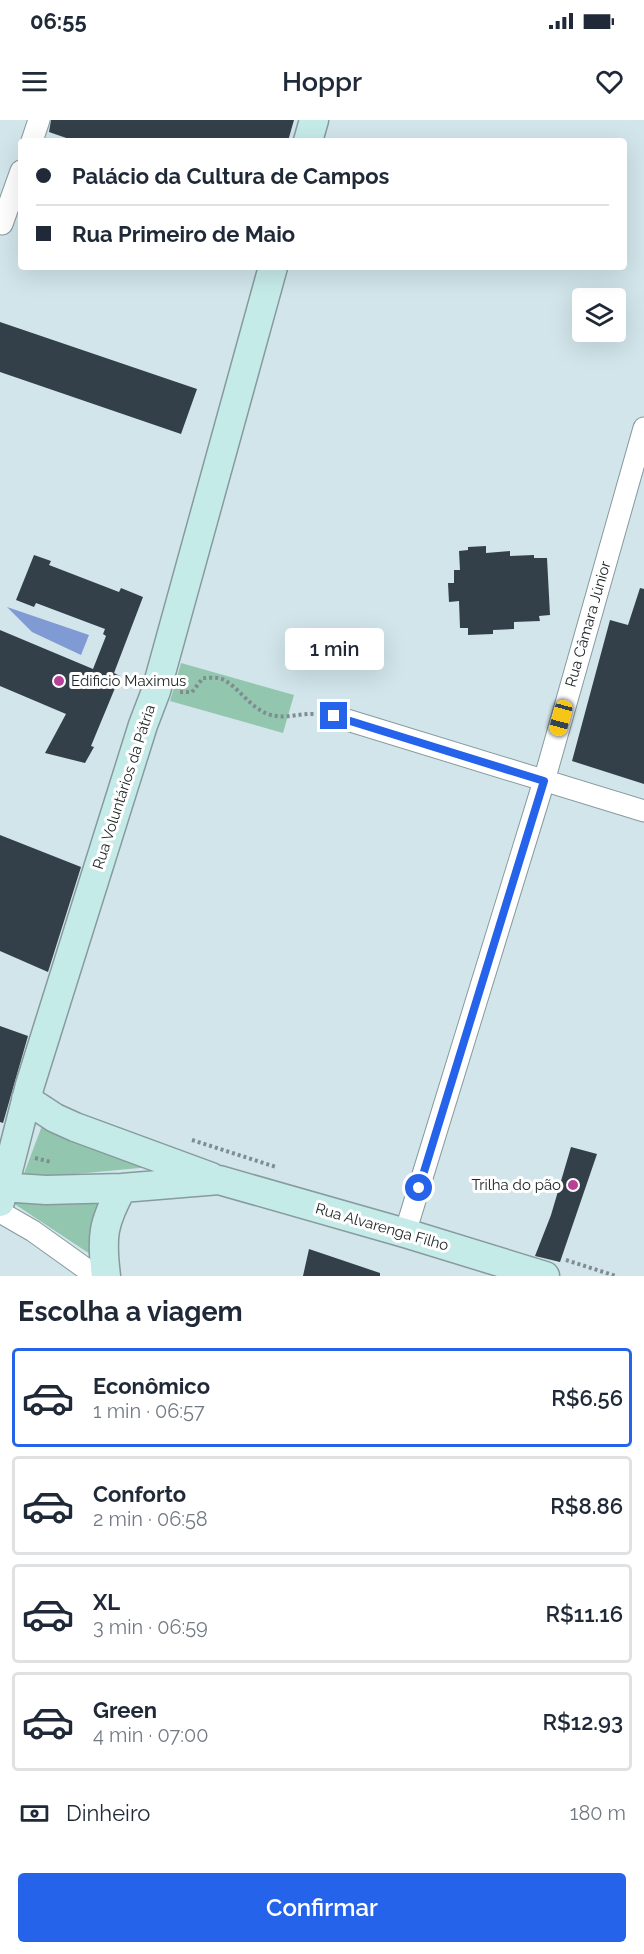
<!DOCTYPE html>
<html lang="pt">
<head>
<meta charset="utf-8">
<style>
	:root { --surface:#fff; --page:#f6f6f7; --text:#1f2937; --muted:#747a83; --line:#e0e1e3; --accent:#2563eb }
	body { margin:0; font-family:Raleway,sans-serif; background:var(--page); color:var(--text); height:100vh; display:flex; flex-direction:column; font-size:22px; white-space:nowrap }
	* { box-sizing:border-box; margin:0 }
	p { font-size:20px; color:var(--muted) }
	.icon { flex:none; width:33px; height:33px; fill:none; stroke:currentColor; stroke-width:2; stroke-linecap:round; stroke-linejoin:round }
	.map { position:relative; height:1156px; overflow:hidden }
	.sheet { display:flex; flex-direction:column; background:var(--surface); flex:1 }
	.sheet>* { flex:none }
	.hud { position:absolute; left:18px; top:18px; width:609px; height:132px; border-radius:6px; box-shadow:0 6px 24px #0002; display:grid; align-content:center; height:132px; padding:0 18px; background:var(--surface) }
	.controls { position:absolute; left:572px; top:168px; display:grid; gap:12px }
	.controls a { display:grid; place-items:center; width:54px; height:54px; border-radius:6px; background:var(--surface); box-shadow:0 6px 24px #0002; font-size:30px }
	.end { position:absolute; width:27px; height:27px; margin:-14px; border:8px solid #2563eb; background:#fff; box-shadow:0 0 0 3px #fff }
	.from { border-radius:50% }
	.bubble { position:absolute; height:42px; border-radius:6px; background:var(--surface); box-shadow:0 6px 24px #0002; font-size:20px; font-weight:600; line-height:42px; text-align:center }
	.car { position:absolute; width:18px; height:36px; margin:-18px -9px; border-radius:8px; box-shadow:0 0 4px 2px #0007; background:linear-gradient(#f5c518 24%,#345 0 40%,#f5c518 0 76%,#345 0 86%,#f5c518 0) }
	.hud b { display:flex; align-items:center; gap:21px; height:57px; font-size:22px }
	.hud b+b { border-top:2px solid var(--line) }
	.hud i { width:15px; height:15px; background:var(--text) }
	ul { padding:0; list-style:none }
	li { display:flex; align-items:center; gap:18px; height:99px; margin:0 12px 9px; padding:0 6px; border:3px solid var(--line); border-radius:6px }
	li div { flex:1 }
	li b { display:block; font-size:22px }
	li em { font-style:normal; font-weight:600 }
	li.on { border-color:var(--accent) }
	li>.icon { width:54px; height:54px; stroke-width:1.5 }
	h2 { padding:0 18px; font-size:27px; line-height:72px }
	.pay { display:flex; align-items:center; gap:15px; height:66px; padding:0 18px; font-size:22px }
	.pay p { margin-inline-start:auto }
	.action { display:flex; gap:12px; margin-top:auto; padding:12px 18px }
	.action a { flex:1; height:69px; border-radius:6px; background:var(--accent); color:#fff; font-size:24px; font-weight:600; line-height:69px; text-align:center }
	.status { display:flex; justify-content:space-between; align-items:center; height:42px; padding:0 30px; background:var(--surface); direction:ltr }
	.status svg { height:16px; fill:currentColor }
	header { display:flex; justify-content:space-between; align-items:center; height:78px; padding:0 18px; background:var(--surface); font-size:27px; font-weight:600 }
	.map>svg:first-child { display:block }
	.green { fill:#92c6ae }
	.water { fill:#809ad3 }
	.building { fill:#344049 }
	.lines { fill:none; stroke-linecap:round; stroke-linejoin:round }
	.minor-casing { stroke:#879a9e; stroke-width:23 }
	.secondary-casing { stroke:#879a9e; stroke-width:31 }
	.path { stroke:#7f8d90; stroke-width:4; stroke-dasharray:3 3; stroke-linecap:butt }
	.minor { stroke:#fff; stroke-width:21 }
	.secondary { stroke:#c5ebe9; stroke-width:28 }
	.route { stroke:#2563eb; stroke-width:8 }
	.poi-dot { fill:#b84197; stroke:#fff; stroke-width:2 }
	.labels { text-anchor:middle; stroke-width:6; stroke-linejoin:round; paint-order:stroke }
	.street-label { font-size:15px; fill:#21282a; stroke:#fff }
	.poi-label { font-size:15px; fill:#21282a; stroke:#fff; text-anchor:start }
</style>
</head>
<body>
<div class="status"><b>06:55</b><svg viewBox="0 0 49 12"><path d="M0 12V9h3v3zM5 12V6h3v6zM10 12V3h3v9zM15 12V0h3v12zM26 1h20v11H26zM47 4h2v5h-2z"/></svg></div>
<header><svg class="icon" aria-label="menu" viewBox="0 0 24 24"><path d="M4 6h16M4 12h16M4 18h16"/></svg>Hoppr<svg class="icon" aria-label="heart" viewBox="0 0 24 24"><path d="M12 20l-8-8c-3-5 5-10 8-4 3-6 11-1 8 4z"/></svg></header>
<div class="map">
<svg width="644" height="1156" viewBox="0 0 644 1156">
	<rect width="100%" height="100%" fill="#d1e5ea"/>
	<path class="green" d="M 181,543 L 294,575 L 283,613 L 170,581 Z
		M 43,1003 L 161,1046 L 22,1059 Z
		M 108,1076 L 90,1134 L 4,1077 Z"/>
	<path class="water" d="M 7,487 L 89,515 L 81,535 L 32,512 Z"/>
	<path class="building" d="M 51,0 L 294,0 L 288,21 L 75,21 L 49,12 Z
		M 0,202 L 197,269 L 181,314 L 0,252 Z
		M 486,426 L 486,433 L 510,431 L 510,436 L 534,435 L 534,438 L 547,438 L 550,495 L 539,496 L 540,501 L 514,502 L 514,509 L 493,510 L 493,514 L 468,515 L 468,508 L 460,508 L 459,481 L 449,482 L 448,463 L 454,463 L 454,450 L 460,450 L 459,431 L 468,430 L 468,427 Z
		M 34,435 L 51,441 L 49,445 L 119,472 L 121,468 L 143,477 L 114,553 L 120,556 L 91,626 L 94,627 L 85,643 L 45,633 L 66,594 L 0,566 L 0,510 L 93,549 L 106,516 L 103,514 L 105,509 L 36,483 L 34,487 L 16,480 Z
		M 640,468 L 644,469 L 644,664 L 572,641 L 610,500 L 628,505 Z
		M 0,715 L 81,747 L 48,852 L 0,831 Z
		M 0,906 L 28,916 L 3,1003 L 0,1002 Z
		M 571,1027 L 597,1034 L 560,1142 L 535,1136 L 551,1095 Z
		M 309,1129 L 380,1153 L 380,1156 L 303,1156 Z"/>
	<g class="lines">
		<g class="minor-casing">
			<path id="minor" d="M 32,21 L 39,0
				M 2,104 L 21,51
				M 334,596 L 644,691
				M 0,1092 L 33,1111 L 96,1156
				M 405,1113 L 544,661 L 644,308"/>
		</g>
		<g class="secondary-casing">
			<path id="secondary" d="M 308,21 L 314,0
				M 26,979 L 55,998 L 75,1007 L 211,1057
				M 0,1067 L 46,1070 L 122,1068 L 219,1060 L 405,1113 L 545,1156
				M 0,1082 L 30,965 L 143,605 L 156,571 L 273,147
				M 106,1156 C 101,1116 103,1103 122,1068"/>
		</g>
		<path class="path" d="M 180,572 L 192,572 L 203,558 C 209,558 216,557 222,559 C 239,567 249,587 268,594 C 284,600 298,593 315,594
			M 192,1020 L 276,1047
			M 35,1038 L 51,1042
			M 566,1140 L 616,1156"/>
		<use href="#minor" class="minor"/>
		<use href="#secondary" class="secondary"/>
	</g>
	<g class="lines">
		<path class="route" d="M 334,596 L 544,661 L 419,1068"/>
	</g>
	<g class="poi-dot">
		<circle cx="59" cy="561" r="6"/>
		<circle cx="573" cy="1065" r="6"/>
	</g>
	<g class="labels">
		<g class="street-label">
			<text transform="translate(588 504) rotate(-74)" y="5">Rua Câmara Júnior</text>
			<text transform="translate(124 667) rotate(-72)" y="5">Rua Voluntários da Pátria</text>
			<text transform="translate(382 1107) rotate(16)" y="5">Rua Alvarenga Filho</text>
		</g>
		<g class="poi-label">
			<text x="71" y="566">Edificio Maximus</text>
			<text x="561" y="1070" text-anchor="end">Trilha do pão</text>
		</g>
	</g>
</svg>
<div class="controls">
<a><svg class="icon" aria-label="layers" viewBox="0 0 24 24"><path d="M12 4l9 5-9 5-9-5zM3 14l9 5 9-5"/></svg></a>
</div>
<i class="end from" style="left:419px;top:1068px"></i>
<i class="end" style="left:334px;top:596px"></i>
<div class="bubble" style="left:285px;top:508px;width:99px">1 min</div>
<i class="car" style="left:561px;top:598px;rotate:195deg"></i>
<div class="hud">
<b><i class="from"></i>Palácio da Cultura de Campos</b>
<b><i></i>Rua Primeiro de Maio</b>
</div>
</div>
<section class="sheet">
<h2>Escolha a viagem</h2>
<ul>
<li class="on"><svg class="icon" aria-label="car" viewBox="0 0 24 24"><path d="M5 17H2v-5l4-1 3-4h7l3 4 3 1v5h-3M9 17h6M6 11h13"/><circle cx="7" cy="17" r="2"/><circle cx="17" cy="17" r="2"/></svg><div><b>Econômico</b><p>1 min · 06:57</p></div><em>R$6.56</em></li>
<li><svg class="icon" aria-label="car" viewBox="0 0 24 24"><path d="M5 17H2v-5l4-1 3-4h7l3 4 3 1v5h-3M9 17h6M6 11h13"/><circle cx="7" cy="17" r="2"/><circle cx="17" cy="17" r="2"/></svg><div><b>Conforto</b><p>2 min · 06:58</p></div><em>R$8.86</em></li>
<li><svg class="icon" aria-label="car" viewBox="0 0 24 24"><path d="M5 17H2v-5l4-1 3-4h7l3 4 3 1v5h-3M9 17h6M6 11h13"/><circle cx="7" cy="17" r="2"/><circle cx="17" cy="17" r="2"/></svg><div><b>XL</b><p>3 min · 06:59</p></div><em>R$11.16</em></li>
<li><svg class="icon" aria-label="car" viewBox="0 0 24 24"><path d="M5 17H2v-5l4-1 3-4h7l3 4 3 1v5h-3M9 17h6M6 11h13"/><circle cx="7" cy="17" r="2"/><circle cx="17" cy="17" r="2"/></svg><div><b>Green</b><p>4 min · 07:00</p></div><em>R$12.93</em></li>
</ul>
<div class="pay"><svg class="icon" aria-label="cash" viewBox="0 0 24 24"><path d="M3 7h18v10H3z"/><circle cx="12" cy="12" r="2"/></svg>Dinheiro<p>180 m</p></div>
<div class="action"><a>Confirmar</a></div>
</section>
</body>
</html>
